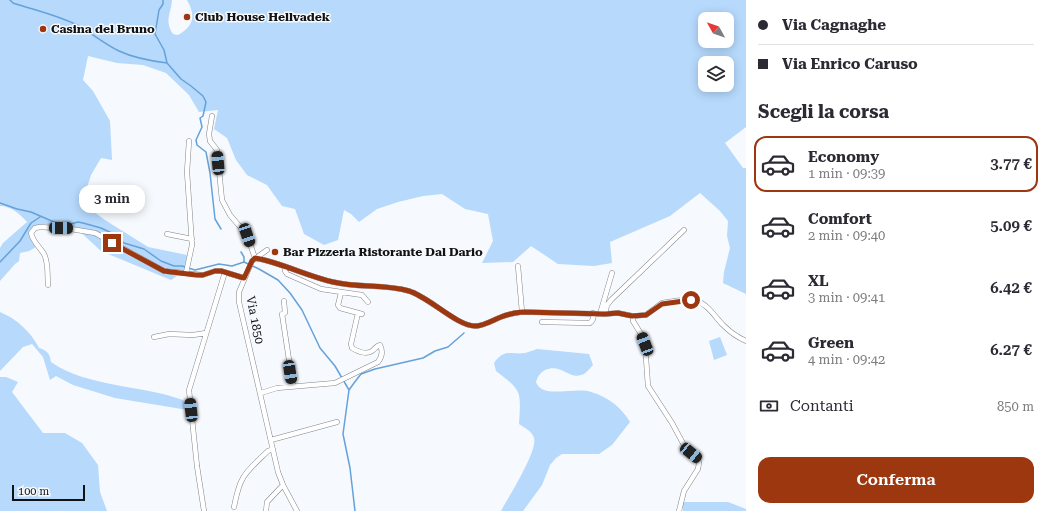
<!DOCTYPE html>
<html lang="it">
<head>
<meta charset="utf-8">
<style>
	:root { --surface:#fff; --page:#f7f7f7; --text:#2b2b33; --muted:#7c7c81; --line:#e1e1e2; --accent:#9d3710 }
	body { margin:0; font-family:"Roboto Serif",serif; background:var(--page); color:var(--text); height:100vh; display:flex; flex-direction:column; font-size:15px; white-space:nowrap }
	* { box-sizing:border-box; margin:0 }
	p { font-size:13px; color:var(--muted) }
	.icon { flex:none; width:22px; height:22px; fill:none; stroke:currentColor; stroke-width:2; stroke-linecap:round; stroke-linejoin:round }
	.map { position:relative; flex:1; overflow:hidden }
	.details { display:flex; flex-direction:column; background:var(--surface); width:300px }
	.details>* { flex:none }
	.hud { display:grid; align-content:center; height:88px; padding:0 12px; background:var(--surface) }
	.needle { width:26px; rotate:310deg }
	.fabs { position:absolute; left:698px; top:12px; display:grid; gap:8px }
	.fabs a { display:grid; place-items:center; width:36px; height:36px; border-radius:8px; background:var(--surface); box-shadow:0 2px 10px #0003; font-size:20px }
	.scale { position:absolute; left:12px; bottom:10px; width:73px; box-sizing:border-box; padding-left:4px; border:2px solid #111213; border-top:0; font-size:11px; line-height:14px; white-space:nowrap; color:#111213; -webkit-text-stroke:3px #f6f9fd; paint-order:stroke }
	.end { position:absolute; width:18px; height:18px; margin:-9px; border:5px solid #9d3710; background:#fff; box-shadow:0 0 0 2px #fff }
	.from { border-radius:50% }
	.bubble { position:absolute; height:28px; border-radius:12px; background:var(--surface); box-shadow:0 2px 10px #0003; font-size:13px; font-weight:600; line-height:28px; text-align:center }
	.car { position:absolute; width:12px; height:24px; margin:-12px -6px; border-radius:5px; box-shadow:0 0 3px 1px #0007; background:linear-gradient(#222 24%,#8ab4d8 0 40%,#222 0 76%,#8ab4d8 0 86%,#222 0) }
	.hud b { display:flex; align-items:center; gap:14px; height:38px; font-size:15px }
	.hud b+b { border-top:1px solid var(--line) }
	.hud i { width:10px; height:10px; background:var(--text) }
	ul { padding:0; list-style:none }
	li { display:flex; align-items:center; gap:12px; height:56px; margin:0 8px 6px; padding:0 4px; border:2px solid transparent; border-radius:12px }
	li div { flex:1 }
	li b { display:block; font-size:15px }
	li em { font-style:normal; font-weight:600 }
	li.active { border-color:var(--accent) }
	li>.icon { width:36px; height:36px; stroke-width:1.5 }
	h2 { padding:0 12px; font-size:18px; line-height:48px }
	.pay { display:flex; align-items:center; gap:10px; height:44px; padding:0 12px; font-size:15px }
	.pay p { margin-inline-start:auto }
	.cta { display:flex; gap:8px; margin-top:auto; padding:8px 12px }
	.cta a { flex:1; height:46px; border-radius:12px; background:var(--accent); color:#fff; font-size:16px; font-weight:600; line-height:46px; text-align:center }
	main { display:flex; flex:1; min-height:0 }
	.map>svg:first-child { display:block }
	.green { fill:#b6d9fc; fill-rule:evenodd }
	.lines { fill:none; stroke-linecap:round; stroke-linejoin:round }
	.stream { stroke:#66a1d9; stroke-width:1.5 }
	.minor-casing { stroke:#828588; stroke-width:5.5 }
	.minor { stroke:#fff; stroke-width:4.5 }
	.route { stroke:#9d3710; stroke-width:5 }
	.poi-dot { fill:#9d3710; stroke:#f6f9fd; stroke-width:1.5 }
	.labels { text-anchor:middle; stroke-width:3; stroke-linejoin:round; paint-order:stroke }
	.poi-label { font-size:12px; font-weight:bold; fill:#111213; stroke:#f6f9fd; text-anchor:start }
	.street-label { font-size:12px; fill:#111213; stroke:#f6f9fd }
</style>
</head>
<body>
<main>
<div class="map">
<svg width="746" height="511" viewBox="0 0 746 511">
	<rect width="100%" height="100%" fill="#f6f9fd"/>
	<path class="green" d="M 0,0 L 172,0 C 171,14 164,21 173,34 L 178,35 C 194,26 196,16 187,0 L 746,0 L 746,127 L 725,143 L 743,168 L 746,168 L 746,294 L 723,283 L 724,272 L 730,248 L 727,236 L 728,221 L 720,211 L 700,193 L 670,216 L 610,242 L 612,263 L 594,266 L 558,264 L 531,246 L 513,262 L 482,263 L 493,241 L 488,214 L 465,209 L 442,194 L 423,196 L 398,202 L 377,209 L 359,222 L 351,214 L 344,210 L 338,240 L 324,245 L 304,234 L 295,209 L 282,206 L 267,185 L 247,175 L 236,160 L 227,138 L 214,129 L 218,110 L 199,112 L 189,95 L 166,73 L 143,65 L 117,63 L 88,56 L 83,80 L 93,91 L 110,121 L 112,160 L 101,158 L 91,175 L 82,203 L 105,220 L 148,247 L 187,255 L 184,271 L 171,280 L 101,251 L 74,226 L 42,224 L 35,226 L 30,230 L 30,238 L 36,247 L 29,251 L 20,253 L 19,261 L 15,264 L 0,281 L 0,248 L 3,243 L 27,222 C 20,214 11,206 0,206 ZM 705,19 L 727,19 L 727,41 L 705,41 ZM 705,63 L 727,63 L 727,85 L 705,85 Z
		M 0,312 C 17,319 31,332 39,348 C 47,350 50,354 51,362 C 86,387 142,385 183,400 L 188,410 L 115,398 L 73,385 L 56,376 L 50,380 L 43,357 L 32,344 L 23,347 L 0,371 Z
		M 720,337 L 727,355 L 714,360 L 709,341 Z
		M 537,349 L 589,354 L 593,365 C 590,368 586,374 581,375 C 568,379 561,363 545,370 C 540,373 538,376 536,382 C 542,400 576,386 591,392 C 608,397 621,407 630,422 L 612,445 L 599,454 L 562,454 L 556,458 L 550,465 L 542,485 L 523,511 L 501,511 C 508,498 538,451 534,438 C 532,431 525,428 519,424 C 521,390 522,391 496,371 L 494,363 C 505,348 510,355 525,353 C 529,352 534,350 537,349 Z
		M 0,377 L 6,377 L 18,382 L 12,392 L 43,433 L 65,433 L 82,443 L 98,465 L 100,492 L 107,511 L 0,511 Z
		M 683,502 L 728,502 L 746,509 L 746,511 L 683,511 Z"/>
	<g class="lines">
		<path class="stream" d="M 10,0 L 13,3 C 34,10 57,15 77,25 C 92,33 104,44 119,51 C 134,58 151,61 167,63
			M 163,0 L 163,4 L 159,10 L 155,34 L 164,50 L 167,63 L 181,79 L 191,86 L 203,96 L 206,102 L 203,116 L 200,118 L 202,127 L 196,140 L 197,145 L 206,152 L 210,173 L 215,219 L 221,229
			M 0,203 L 17,209 L 31,212 L 54,222 L 67,225 L 78,222 L 83,223 L 101,228 L 114,234 L 124,243 L 144,249 L 161,261 L 174,266 L 182,266 L 195,270 L 219,264 L 232,266 L 244,262
			M 241,252 L 244,257 L 244,262 L 259,269 L 278,280 L 290,293 L 302,310 L 320,348 L 335,366 L 349,390 L 343,434 L 350,468 L 355,511
			M 0,262 L 20,241 L 31,223 L 40,217
			M 349,390 L 354,383 L 361,374 L 375,369 L 423,358 L 435,351 L 448,347 L 464,333"/>
		<g class="minor-casing">
			<path id="minor" d="M 212,116 L 209,134 L 210,141 L 217,150 L 222,200 L 230,215 L 247,235 L 255,258
				M 167,234 L 192,239
				M 267,250 L 252,261 L 239,292 L 239,302 L 278,472 L 283,485 L 297,511
				M 255,258 C 282,263 307,276 333,282 C 358,288 385,284 409,291 C 429,297 457,326 475,326 C 484,326 493,320 501,317 C 508,314 514,313 522,312 L 605,314 L 618,313 L 633,316 L 646,315 L 662,303 C 672,301 686,298 696,301 C 708,304 715,317 723,325 C 730,332 737,337 746,341
				M 518,266 L 522,312
				M 285,267 L 285,271 L 287,274 L 321,289 L 362,295 L 368,302
				M 186,273 L 192,245 L 187,172 L 189,141
				M 48,285 C 47,275 49,264 44,254 C 39,246 33,242 31,233 L 35,228 L 40,227 L 71,229 L 95,233 L 164,271 L 203,275 L 215,271 L 221,271 L 244,278
				M 341,293 L 338,305 L 340,308 L 362,314
				M 284,301 L 285,313 L 282,314 L 293,386
				M 600,314 L 612,273
				M 605,314 L 607,305 L 611,300 L 684,230
				M 633,316 L 633,321 L 641,334 L 645,344 L 648,386 L 672,423 L 685,447 L 698,459 L 699,463 L 698,469 L 684,491 L 679,511
				M 542,322 L 590,323 C 594,320 594,317 593,313
				M 154,337 L 169,334 L 193,335 L 206,333
				M 261,393 L 277,388 L 335,383 L 378,362 C 382,357 383,351 380,345 C 376,346 375,349 372,351 C 366,355 357,351 352,348 L 351,344 L 358,313
				M 271,440 L 337,422
				M 234,507 C 240,475 245,473 268,451 L 273,449
				M 204,511 L 197,466 L 189,390 L 225,272
				M 266,511 L 267,502 L 283,485"/>
		</g>
		<use href="#minor" class="minor"/>
	</g>
	<g class="lines">
		<path class="route" d="M 112,243 L 164,271 L 196,275 L 203,275 L 215,271 L 221,271 L 244,278 L 252,261 L 255,258 C 282,263 307,276 333,282 C 358,288 385,284 409,291 C 429,297 457,326 475,326 C 484,326 493,320 501,317 C 508,314 514,313 522,312 L 605,314 L 618,313 L 632,316 L 646,315 L 662,304 L 691,300"/>
	</g>
	<g class="poi-dot">
		<circle cx="187" cy="17" r="4"/>
		<circle cx="43" cy="29" r="4"/>
		<circle cx="275" cy="252" r="4"/>
	</g>
	<g class="labels">
		<g class="poi-label">
			<text x="195" y="21">Club House Hellvadek</text>
			<text x="51" y="33">Casina del Bruno</text>
			<text x="283" y="256">Bar Pizzeria Ristorante Dal Dario</text>
		</g>
		<g class="street-label">
			<text transform="translate(255 320) rotate(79)" y="4">Via 1850</text>
		</g>
	</g>
</svg>
<div class="fabs">
<a><svg class="needle" viewBox="-14 -14 28 28"><path d="M0-13l5 13h-10z" fill="#e53935"/><path d="M0 13l5-13h-10z" fill="#7c7c81"/></svg></a>
<a><svg class="icon" aria-label="layers" viewBox="0 0 24 24"><path d="M12 4l9 5-9 5-9-5zM3 14l9 5 9-5"/></svg></a>
</div>
<div class="scale">100 m</div>
<i class="end from" style="left:691px;top:300px"></i>
<i class="end" style="left:112px;top:243px"></i>
<div class="bubble" style="left:79px;top:185px;width:66px">3 min</div>
<i class="car" style="left:218px;top:163px;rotate:355deg"></i>
<i class="car" style="left:61px;top:228px;rotate:91deg"></i>
<i class="car" style="left:247px;top:235px;rotate:161deg"></i>
<i class="car" style="left:645px;top:344px;rotate:339deg"></i>
<i class="car" style="left:290px;top:372px;rotate:171deg"></i>
<i class="car" style="left:191px;top:410px;rotate:354deg"></i>
<i class="car" style="left:691px;top:453px;rotate:129deg"></i>
</div>
<section class="details">
<div class="hud">
<b><i class="from"></i>Via Cagnaghe</b>
<b><i></i>Via Enrico Caruso</b>
</div>
<h2>Scegli la corsa</h2>
<ul>
<li class="active"><svg class="icon" aria-label="car" viewBox="0 0 24 24"><path d="M5 17H2v-5l4-1 3-4h7l3 4 3 1v5h-3M9 17h6M6 11h13"/><circle cx="7" cy="17" r="2"/><circle cx="17" cy="17" r="2"/></svg><div><b>Economy</b><p>1 min · 09:39</p></div><em>3.77 €</em></li>
<li><svg class="icon" aria-label="car" viewBox="0 0 24 24"><path d="M5 17H2v-5l4-1 3-4h7l3 4 3 1v5h-3M9 17h6M6 11h13"/><circle cx="7" cy="17" r="2"/><circle cx="17" cy="17" r="2"/></svg><div><b>Comfort</b><p>2 min · 09:40</p></div><em>5.09 €</em></li>
<li><svg class="icon" aria-label="car" viewBox="0 0 24 24"><path d="M5 17H2v-5l4-1 3-4h7l3 4 3 1v5h-3M9 17h6M6 11h13"/><circle cx="7" cy="17" r="2"/><circle cx="17" cy="17" r="2"/></svg><div><b>XL</b><p>3 min · 09:41</p></div><em>6.42 €</em></li>
<li><svg class="icon" aria-label="car" viewBox="0 0 24 24"><path d="M5 17H2v-5l4-1 3-4h7l3 4 3 1v5h-3M9 17h6M6 11h13"/><circle cx="7" cy="17" r="2"/><circle cx="17" cy="17" r="2"/></svg><div><b>Green</b><p>4 min · 09:42</p></div><em>6.27 €</em></li>
</ul>
<div class="pay"><svg class="icon" aria-label="cash" viewBox="0 0 24 24"><path d="M3 7h18v10H3z"/><circle cx="12" cy="12" r="2"/></svg>Contanti<p>850 m</p></div>
<div class="cta"><a>Conferma</a></div>
</section>
</main>
</body>
</html>
